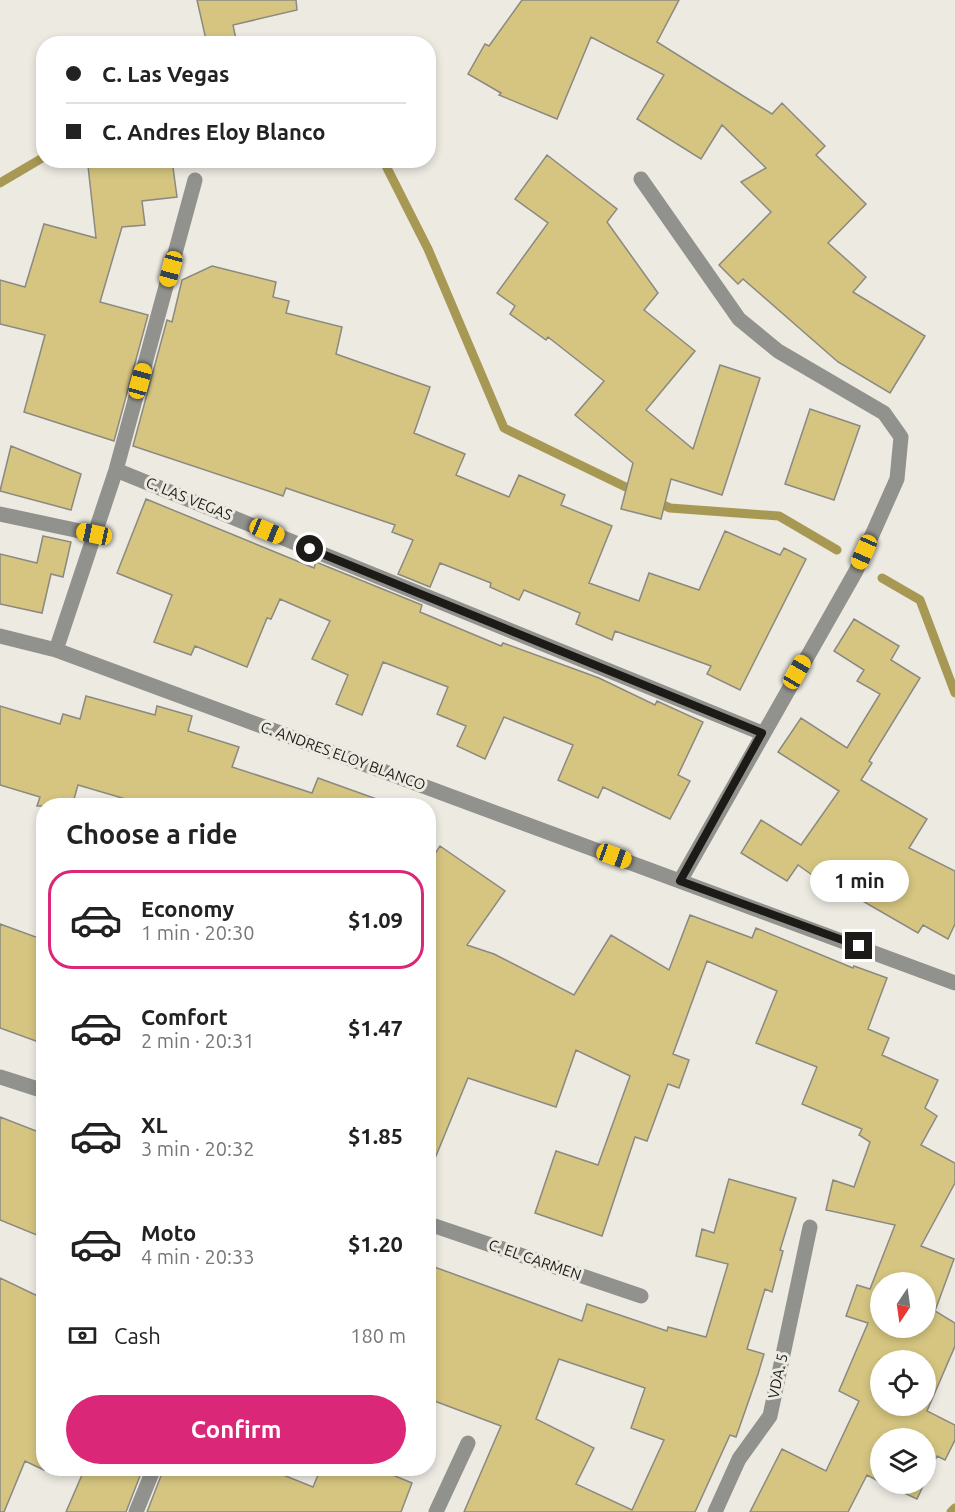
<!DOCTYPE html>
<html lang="en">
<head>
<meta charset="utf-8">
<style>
	:root { --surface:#fff; --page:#f2f2f2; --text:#222; --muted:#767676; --line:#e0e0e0; --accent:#db2777 }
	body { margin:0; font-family:Ubuntu,sans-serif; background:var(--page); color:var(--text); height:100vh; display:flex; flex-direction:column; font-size:22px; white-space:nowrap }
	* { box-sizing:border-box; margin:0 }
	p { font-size:20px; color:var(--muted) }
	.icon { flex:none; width:33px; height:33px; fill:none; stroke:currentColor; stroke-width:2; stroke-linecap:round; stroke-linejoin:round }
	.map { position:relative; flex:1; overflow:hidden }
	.drawer { position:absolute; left:36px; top:798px; width:400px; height:678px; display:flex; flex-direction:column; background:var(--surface); border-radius:24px; box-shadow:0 3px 9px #0003 }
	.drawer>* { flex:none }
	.top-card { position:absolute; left:36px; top:36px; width:400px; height:132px; border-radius:24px; box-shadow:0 3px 9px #0003; display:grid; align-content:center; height:132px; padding:0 30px; background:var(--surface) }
	.needle { width:39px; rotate:193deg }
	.controls { position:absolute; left:870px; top:1272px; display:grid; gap:12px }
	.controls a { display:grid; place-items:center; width:66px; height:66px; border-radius:50%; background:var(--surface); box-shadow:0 3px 9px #0003; font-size:30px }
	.end { position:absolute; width:27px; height:27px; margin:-14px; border:8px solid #1c1b18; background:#fff; box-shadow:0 0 0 3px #fff }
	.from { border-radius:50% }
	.bubble { position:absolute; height:42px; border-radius:21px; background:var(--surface); box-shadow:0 3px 9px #0003; font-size:20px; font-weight:700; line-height:42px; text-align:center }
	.car { position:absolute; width:18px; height:36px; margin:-18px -9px; border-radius:8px; box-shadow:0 0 4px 2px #0007; background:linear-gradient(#f5c518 24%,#345 0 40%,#f5c518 0 76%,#345 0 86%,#f5c518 0) }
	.top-card b { display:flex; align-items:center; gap:21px; height:57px; font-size:22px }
	.top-card b+b { border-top:2px solid var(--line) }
	.top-card i { width:15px; height:15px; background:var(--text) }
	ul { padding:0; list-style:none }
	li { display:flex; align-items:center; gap:18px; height:99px; margin:0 12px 9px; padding:0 18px; border:3px solid transparent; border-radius:24px }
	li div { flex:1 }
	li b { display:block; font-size:22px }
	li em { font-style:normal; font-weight:700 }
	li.active { border-color:var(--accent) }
	li>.icon { width:54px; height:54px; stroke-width:1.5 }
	h2 { padding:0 30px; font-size:27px; line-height:72px }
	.pay { display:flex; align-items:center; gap:15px; height:66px; padding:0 30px; font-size:22px }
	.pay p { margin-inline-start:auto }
	.cta { display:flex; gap:12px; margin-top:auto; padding:12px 30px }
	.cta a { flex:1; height:69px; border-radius:36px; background:var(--accent); color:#fff; font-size:24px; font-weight:700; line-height:69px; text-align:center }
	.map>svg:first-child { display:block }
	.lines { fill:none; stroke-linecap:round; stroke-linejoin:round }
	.stream { stroke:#a79853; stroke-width:9 }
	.building { fill:#d5c580; stroke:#8b8981; stroke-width:1.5; fill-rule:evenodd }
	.minor { stroke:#91918d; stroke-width:15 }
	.route { stroke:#1c1b18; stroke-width:8 }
	.labels { text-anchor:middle; stroke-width:6; stroke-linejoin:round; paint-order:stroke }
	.street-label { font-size:15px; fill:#1c1b18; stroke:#eceae1 }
</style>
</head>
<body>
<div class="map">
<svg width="955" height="1512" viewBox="0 0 955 1512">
	<rect width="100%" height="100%" fill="#eceae1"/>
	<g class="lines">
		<path class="stream" d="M 383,160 L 428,249 L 504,428 L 638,493
			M 0,183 L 44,157
			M 656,502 L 670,508 L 779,516 L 837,550
			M 882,578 L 920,600 L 955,693
			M 951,1512 L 955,1508"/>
	</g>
	<path class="building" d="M 197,0 L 296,0 L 297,10 L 233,25 L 237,44 L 207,44 Z
		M 522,0 L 679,0 L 657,42 L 772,114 L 782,103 L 825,146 L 816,155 L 866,204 L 828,243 L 866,277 L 853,292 L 925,336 L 890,393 L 838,362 L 743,279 L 738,284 L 719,265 L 771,212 L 741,182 L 766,168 L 722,125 L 701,159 L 637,119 L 664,75 L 591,37 L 557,119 L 499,95 L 501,93 L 468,74 L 485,44 L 489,46 Z
		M 547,155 L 617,209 L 607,222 L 658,293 L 644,310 L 695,351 L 646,410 L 693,449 L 720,365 L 760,378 L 722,495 L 671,479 L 661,519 L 621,509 L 633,463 L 575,415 L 604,381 L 548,337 L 546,340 L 510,314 L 515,306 L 497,293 L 548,223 L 515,199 Z
		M 131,160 L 172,160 L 177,197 L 142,201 L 145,225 L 122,227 L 100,302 L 148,315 L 114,441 L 24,412 L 45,335 L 0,324 L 0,280 L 25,287 L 44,224 L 96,238 L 88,166 Z
		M 212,266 L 276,282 L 273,297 L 289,301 L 286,313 L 342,327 L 336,354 L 430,387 L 414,433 L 465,454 L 456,475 L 509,497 L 519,475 L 565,495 L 561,505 L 612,526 L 589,583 L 639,601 L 649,573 L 699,590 L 725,531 L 780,555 L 784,548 L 806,559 L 740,690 L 707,674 L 711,666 L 615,631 L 612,640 L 576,624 L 580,613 L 524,590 L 519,600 L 490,587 L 491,583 L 440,563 L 430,587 L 398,574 L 413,540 L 392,532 L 395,525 L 286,488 L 283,496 L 133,446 L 167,320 L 172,322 L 182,280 Z
		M 810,409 L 860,426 L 834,500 L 785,484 Z
		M 11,446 L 81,474 L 71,510 L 0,491 Z
		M 146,499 L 314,568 L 316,562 L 422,605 L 420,612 L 501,646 L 503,643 L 599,678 L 655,705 L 657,701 L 703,722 L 678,775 L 690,781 L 670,819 L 603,787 L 598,798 L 558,780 L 573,745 L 504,717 L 485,759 L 457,746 L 466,726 L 437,714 L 448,687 L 383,662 L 362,715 L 336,704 L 348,675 L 312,659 L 330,621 L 280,599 L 271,619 L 267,618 L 247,667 L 195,646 L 191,655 L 154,642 L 172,595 L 117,573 Z
		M 43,536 L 71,542 L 63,577 L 51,574 L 42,613 L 0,604 L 0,554 L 37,563 Z
		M 854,619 L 899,646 L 891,660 L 920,678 L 869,761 L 872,763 L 861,780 L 927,819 L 909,848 L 955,871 L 955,924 L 948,939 L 923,925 L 918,933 L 835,885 L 832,889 L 798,865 L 787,881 L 741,853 L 761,820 L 801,845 L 839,791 L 778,752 L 801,718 L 847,748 L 880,694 L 857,681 L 864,670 L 834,651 Z
		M 86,696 L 155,715 L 157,706 L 192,716 L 188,731 L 239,747 L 232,767 L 312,793 L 318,778 L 385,802 L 385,806 L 127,806 L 129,800 L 78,785 L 72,806 L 37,806 L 40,797 L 0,785 L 0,706 L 60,724 L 63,714 L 80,719 Z
		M 440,846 L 505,891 L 467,945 L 494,954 L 574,995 L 611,935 L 669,970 L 690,915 L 752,938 L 756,928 L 853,968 L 854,966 L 887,978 L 868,1029 L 889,1038 L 882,1055 L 938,1080 L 925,1108 L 937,1116 L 921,1145 L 955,1163 L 955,1183 L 921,1246 L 954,1259 L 935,1311 L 955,1323 L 955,1346 L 927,1411 L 955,1425 L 955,1440 L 945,1460 L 937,1456 L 926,1480 L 926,1438 L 880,1438 L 880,1482 L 867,1475 L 848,1512 L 750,1512 L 782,1449 L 826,1471 L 859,1401 L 839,1391 L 868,1323 L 846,1316 L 857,1285 L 870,1289 L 895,1225 L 826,1210 L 833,1180 L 854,1187 L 870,1142 L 859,1135 L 862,1129 L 802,1104 L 817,1067 L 756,1043 L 777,991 L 707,961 L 673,1054 L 689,1060 L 679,1088 L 668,1084 L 647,1141 L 635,1137 L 602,1236 L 535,1213 L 556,1151 L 598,1165 L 630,1076 L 576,1050 L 556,1107 L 468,1078 L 429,1173 L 429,863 ZM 880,1282 L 926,1282 L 926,1328 L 880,1328 ZM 880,1360 L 926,1360 L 926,1406 L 880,1406 Z
		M 0,924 L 44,940 L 44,1044 L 0,1028 Z
		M 0,1117 L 44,1134 L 44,1238 L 0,1220 Z
		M 729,1179 L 796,1198 L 780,1250 L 783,1251 L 772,1292 L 765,1289 L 747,1349 L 764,1354 L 758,1374 L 736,1437 L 730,1435 L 695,1512 L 464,1512 L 501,1426 L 429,1399 L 429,1265 L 582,1321 L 587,1304 L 667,1331 L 668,1327 L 706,1337 L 728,1264 L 696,1256 L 702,1229 L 714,1233 ZM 559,1359 L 645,1388 L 631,1428 L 664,1440 L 632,1510 L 576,1484 L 594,1448 L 536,1419 Z
		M 0,1278 L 44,1299 L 44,1470 L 25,1461 L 4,1512 L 0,1512 Z
		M 85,1468 L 143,1468 L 126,1512 L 66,1512 Z
		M 164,1468 L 266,1468 L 313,1487 L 321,1468 L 376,1468 L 412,1483 L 401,1512 L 147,1512 Z
		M 885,1484 L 924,1484 L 917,1499 Z"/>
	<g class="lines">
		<path class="minor" d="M 641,179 L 739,319 L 778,351 L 884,413 L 901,437 L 897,479 L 856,571 L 680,881
			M 116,470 L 762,733
			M 0,514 L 94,534
			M 0,636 L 56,650 L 955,983
			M 56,650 L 116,470 L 195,180
			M 0,1077 L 44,1091
			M 429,1224 L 641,1296
			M 136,1512 L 154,1468
			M 436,1512 L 468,1443
			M 715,1512 L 739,1459 L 770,1416 L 810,1227"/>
	</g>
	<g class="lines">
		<path class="route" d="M 310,549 L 762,733 L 680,881 L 859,946"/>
	</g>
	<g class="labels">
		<g class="street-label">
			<text transform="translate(189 499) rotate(22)" y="5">C. LAS VEGAS</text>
			<text transform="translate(343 756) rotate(20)" y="5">C. ANDRES ELOY BLANCO</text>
			<text transform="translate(535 1260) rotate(19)" y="5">C. EL CARMEN</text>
			<text transform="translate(778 1376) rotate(-78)" y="5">VDA. 5</text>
		</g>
	</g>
</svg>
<div class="controls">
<a><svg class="needle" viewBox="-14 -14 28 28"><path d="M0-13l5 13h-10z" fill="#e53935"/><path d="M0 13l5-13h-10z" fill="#767676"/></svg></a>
<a><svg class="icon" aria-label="locate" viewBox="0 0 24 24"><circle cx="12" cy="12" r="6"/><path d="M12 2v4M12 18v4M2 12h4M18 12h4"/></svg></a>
<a><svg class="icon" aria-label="layers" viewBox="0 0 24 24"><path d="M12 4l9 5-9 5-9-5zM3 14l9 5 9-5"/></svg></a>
</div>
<i class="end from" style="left:310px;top:549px"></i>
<i class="end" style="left:859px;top:946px"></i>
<div class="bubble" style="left:810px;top:860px;width:99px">1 min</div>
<i class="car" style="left:171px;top:269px;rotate:195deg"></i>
<i class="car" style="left:140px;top:381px;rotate:15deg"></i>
<i class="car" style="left:267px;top:531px;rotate:112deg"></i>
<i class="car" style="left:94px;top:534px;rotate:282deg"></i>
<i class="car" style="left:864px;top:552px;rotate:204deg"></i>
<i class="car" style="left:797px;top:672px;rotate:30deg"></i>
<i class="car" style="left:614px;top:856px;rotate:110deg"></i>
<div class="top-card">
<b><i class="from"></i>C. Las Vegas</b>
<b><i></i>C. Andres Eloy Blanco</b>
</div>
<section class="drawer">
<h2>Choose a ride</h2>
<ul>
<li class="active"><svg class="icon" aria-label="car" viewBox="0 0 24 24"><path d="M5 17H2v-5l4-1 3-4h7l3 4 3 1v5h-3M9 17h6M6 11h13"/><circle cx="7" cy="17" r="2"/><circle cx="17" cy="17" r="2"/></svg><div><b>Economy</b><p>1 min · 20:30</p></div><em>$1.09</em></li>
<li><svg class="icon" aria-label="car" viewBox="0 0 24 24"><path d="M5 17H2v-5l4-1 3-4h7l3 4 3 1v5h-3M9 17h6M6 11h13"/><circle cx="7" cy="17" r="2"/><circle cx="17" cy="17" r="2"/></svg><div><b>Comfort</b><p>2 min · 20:31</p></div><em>$1.47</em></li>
<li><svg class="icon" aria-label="car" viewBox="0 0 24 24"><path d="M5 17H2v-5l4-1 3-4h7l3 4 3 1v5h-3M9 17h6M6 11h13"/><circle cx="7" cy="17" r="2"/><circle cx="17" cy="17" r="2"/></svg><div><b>XL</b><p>3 min · 20:32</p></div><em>$1.85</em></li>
<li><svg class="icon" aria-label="car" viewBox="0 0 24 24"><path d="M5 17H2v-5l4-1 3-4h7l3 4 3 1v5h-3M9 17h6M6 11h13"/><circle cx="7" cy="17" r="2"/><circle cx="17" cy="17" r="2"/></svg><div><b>Moto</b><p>4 min · 20:33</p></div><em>$1.20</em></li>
</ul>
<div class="pay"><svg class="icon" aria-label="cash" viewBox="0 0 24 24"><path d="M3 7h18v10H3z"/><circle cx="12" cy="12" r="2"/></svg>Cash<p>180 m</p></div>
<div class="cta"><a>Confirm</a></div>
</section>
</div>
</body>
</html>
